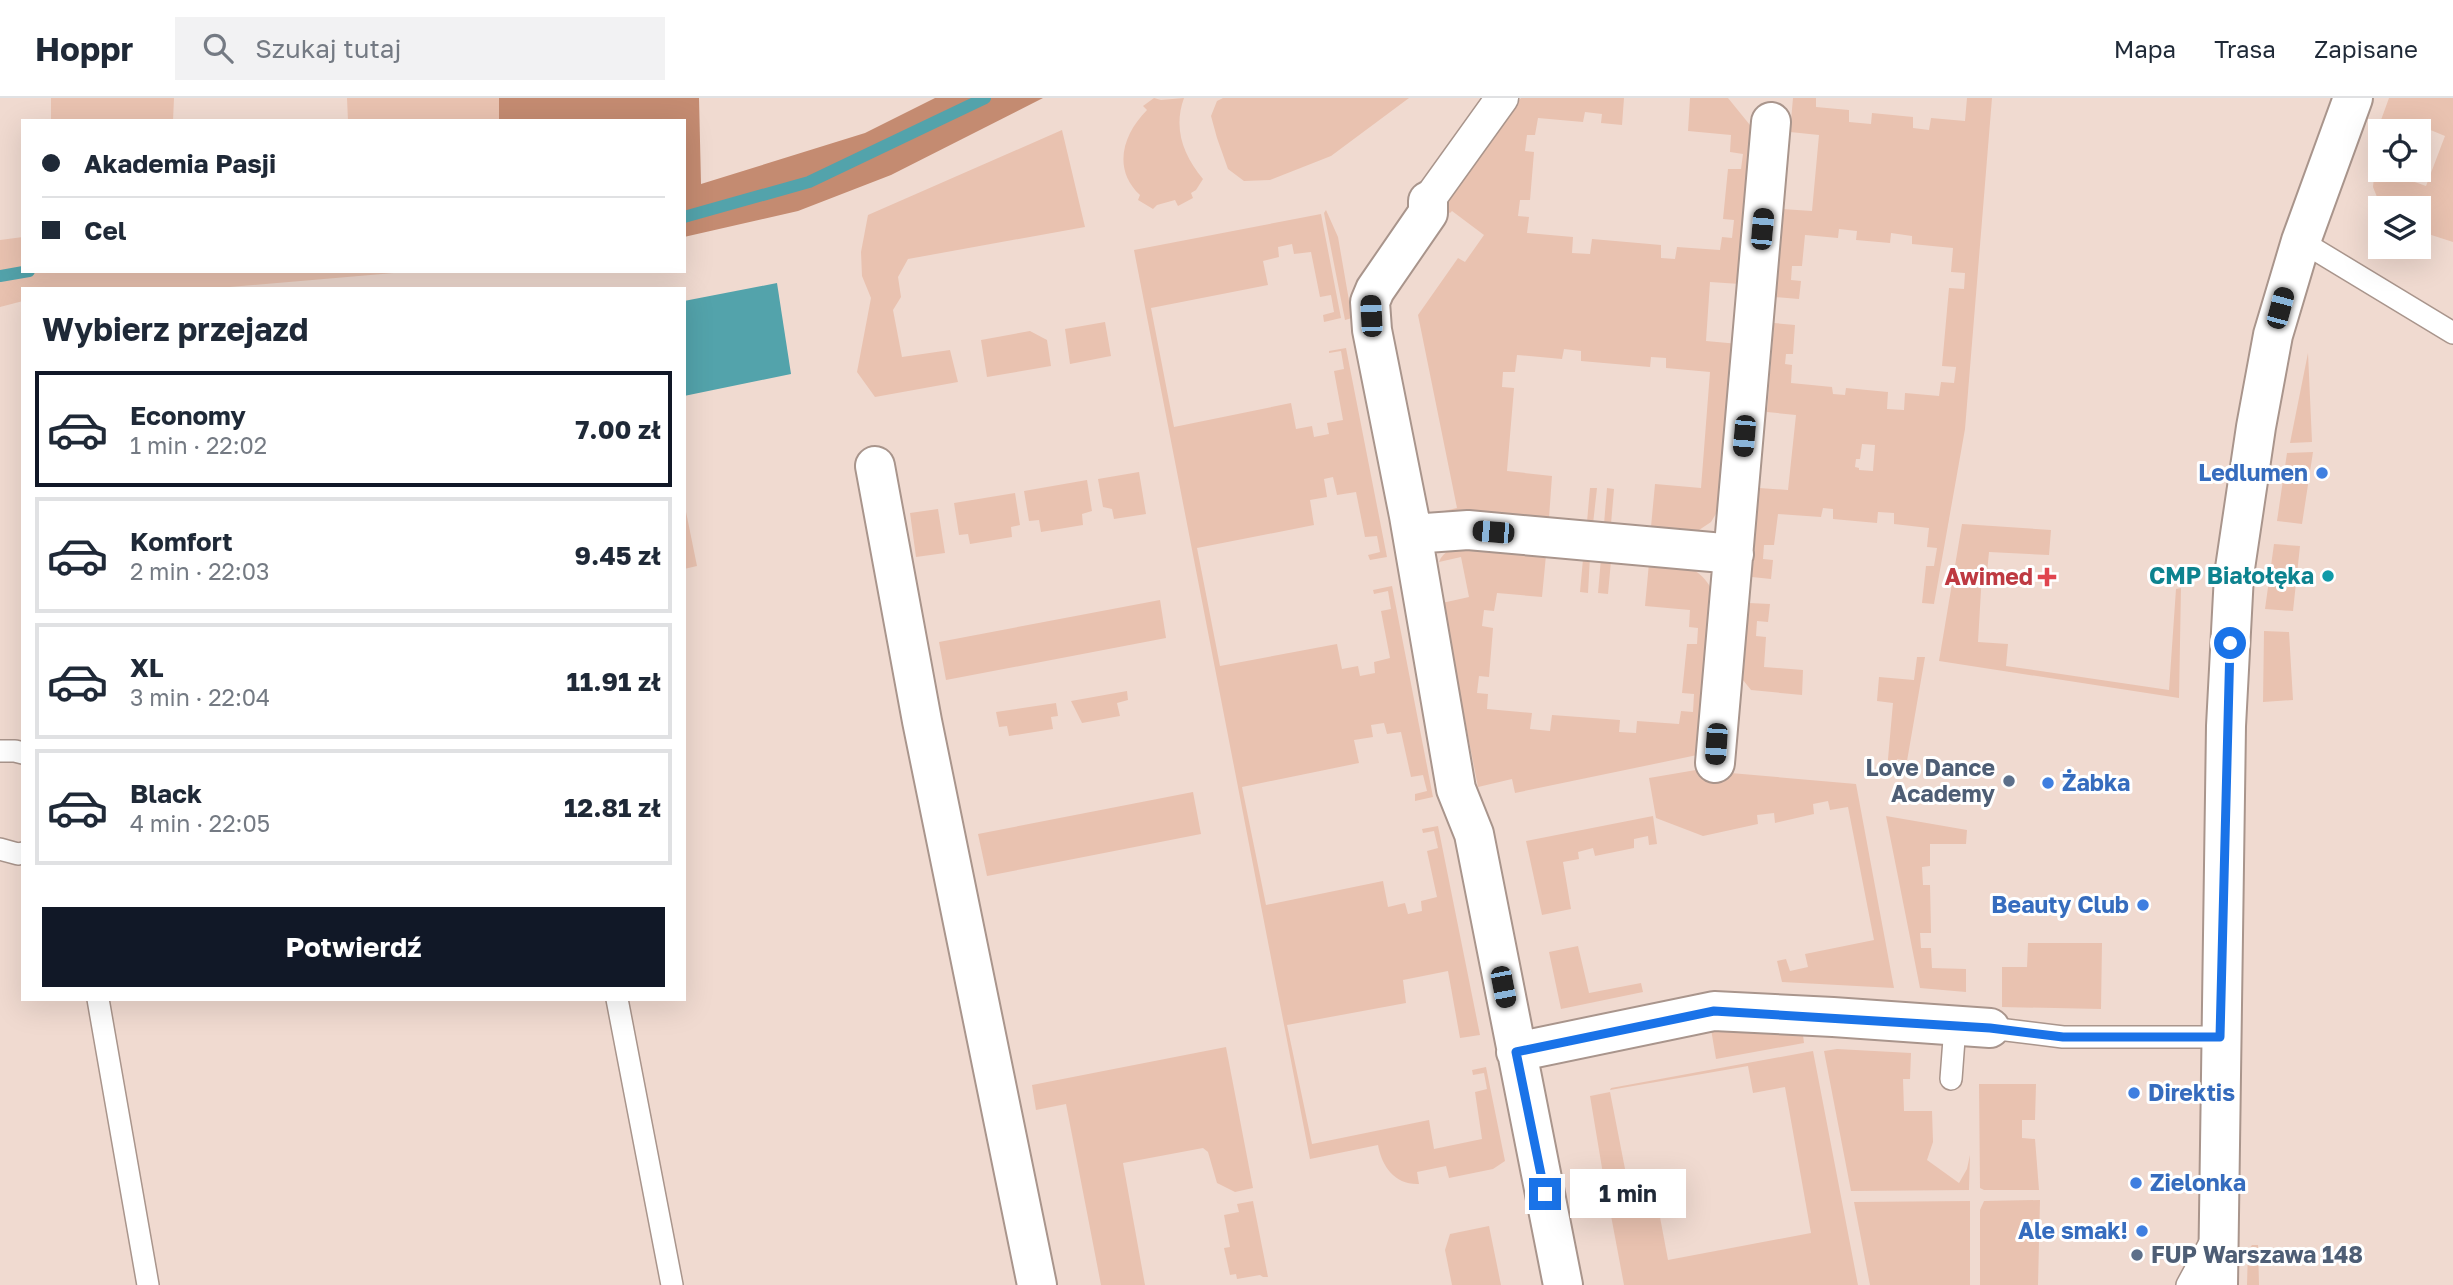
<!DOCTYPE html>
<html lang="pl">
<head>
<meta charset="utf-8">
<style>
	:root { --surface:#fff; --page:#f2f2f3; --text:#1f2937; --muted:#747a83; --line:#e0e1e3; --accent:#111827 }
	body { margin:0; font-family:"Golos Text",sans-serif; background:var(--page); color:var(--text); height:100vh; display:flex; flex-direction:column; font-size:26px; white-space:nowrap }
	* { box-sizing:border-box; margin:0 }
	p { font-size:23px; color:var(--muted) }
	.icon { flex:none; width:38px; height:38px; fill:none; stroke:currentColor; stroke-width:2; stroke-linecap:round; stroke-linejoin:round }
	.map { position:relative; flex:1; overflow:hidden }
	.panel { position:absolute; left:21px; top:189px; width:665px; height:714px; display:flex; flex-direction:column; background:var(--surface); border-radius:0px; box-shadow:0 7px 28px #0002 }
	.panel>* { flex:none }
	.banner { position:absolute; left:21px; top:21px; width:665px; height:154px; border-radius:0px; box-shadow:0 7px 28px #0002; display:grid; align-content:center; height:154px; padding:0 21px; background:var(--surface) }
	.buttons { position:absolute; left:2368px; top:21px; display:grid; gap:14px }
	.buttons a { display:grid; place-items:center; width:63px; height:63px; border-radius:0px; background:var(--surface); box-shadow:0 7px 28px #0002; font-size:35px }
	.end { position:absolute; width:32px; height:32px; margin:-16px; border:9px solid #1a73e8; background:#fff; box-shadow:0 0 0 4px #fff }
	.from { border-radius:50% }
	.bubble { position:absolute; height:49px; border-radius:0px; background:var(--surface); box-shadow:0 7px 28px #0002; font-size:23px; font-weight:700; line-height:49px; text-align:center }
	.car { position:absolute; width:21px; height:42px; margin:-21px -10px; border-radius:9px; box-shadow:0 0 5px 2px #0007; background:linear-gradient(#222 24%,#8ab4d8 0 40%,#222 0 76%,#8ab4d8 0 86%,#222 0) }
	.banner b { display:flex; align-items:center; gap:24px; height:66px; font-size:26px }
	.banner b+b { border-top:2px solid var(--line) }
	.banner i { width:18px; height:18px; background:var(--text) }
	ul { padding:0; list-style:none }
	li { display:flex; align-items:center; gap:21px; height:116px; margin:0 14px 10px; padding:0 7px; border:4px solid var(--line); border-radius:0px }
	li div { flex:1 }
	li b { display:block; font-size:26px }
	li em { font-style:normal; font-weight:700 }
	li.active { border-color:var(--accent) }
	li>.icon { width:63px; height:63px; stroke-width:1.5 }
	h2 { padding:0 21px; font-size:32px; line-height:84px }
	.primary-button { display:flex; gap:14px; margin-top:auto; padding:14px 21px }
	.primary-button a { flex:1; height:80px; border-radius:0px; background:var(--accent); color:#fff; font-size:28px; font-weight:700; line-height:80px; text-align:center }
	header { display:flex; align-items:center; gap:42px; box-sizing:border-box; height:98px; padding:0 35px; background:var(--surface); border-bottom:2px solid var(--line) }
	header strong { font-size:33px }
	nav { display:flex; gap:38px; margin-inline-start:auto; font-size:24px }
	.search { width:490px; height:63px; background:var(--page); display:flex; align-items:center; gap:18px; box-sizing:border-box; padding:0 24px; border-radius:0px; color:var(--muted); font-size:26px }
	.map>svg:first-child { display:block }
	.green { fill:#e9c2b0; fill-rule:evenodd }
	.forest { fill:#c48b71 }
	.water { fill:#53a3ab }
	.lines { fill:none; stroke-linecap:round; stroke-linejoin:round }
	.stream { stroke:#53a3ab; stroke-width:12 }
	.service-casing { stroke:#a9958c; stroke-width:24 }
	.pedestrian-casing { stroke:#a9958c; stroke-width:35 }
	.minor-casing { stroke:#a9958c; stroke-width:42 }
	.tertiary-casing { stroke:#a9958c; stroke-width:42 }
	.service { stroke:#fff; stroke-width:21 }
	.pedestrian { stroke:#fff; stroke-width:32 }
	.minor { stroke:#fff; stroke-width:38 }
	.tertiary { stroke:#fff; stroke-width:38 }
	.route { stroke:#1a73e8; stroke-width:9 }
	.shop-dot { fill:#3f7fe0; stroke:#fff; stroke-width:2.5 }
	.culture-dot { fill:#0f9aa8; stroke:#fff; stroke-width:2.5 }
	.health-dot { fill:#e0444e; stroke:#fff; stroke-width:2.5 }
	.service-dot { fill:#5c6f8a; stroke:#fff; stroke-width:2.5 }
	.labels { text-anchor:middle; stroke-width:6; stroke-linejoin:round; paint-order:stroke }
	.shop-label { font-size:23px; font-weight:bold; fill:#366cbe; stroke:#fff; text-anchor:end }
	.culture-label { font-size:23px; font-weight:bold; fill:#0d838f; stroke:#fff; text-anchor:end }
	.health-label { font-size:23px; font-weight:bold; fill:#be3a42; stroke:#fff; text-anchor:end }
	.service-label { font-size:23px; font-weight:bold; fill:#4e5e75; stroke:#fff; text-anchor:end }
</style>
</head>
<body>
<header>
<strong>Hoppr</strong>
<div class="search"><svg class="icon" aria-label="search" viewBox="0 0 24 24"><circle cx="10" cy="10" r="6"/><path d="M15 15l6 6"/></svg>Szukaj tutaj</div>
<nav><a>Mapa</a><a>Trasa</a><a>Zapisane</a></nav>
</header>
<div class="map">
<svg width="2453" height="1187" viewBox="0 0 2453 1187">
	<rect width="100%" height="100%" fill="#f0dad0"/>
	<path class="green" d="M 51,0 L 174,0 L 173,23 L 51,23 Z
		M 347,0 L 499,0 L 499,23 L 348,23 Z
		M 1154,0 L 1161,2 L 1184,0 C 1173,30 1183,57 1203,81 L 1196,92 L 1191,95 L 1193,100 L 1178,108 L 1175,102 L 1157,107 L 1153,111 L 1138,102 L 1140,97 C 1112,71 1123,36 1147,12 L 1143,8 Z
		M 1223,0 L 1409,0 L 1331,58 L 1270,82 L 1244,83 L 1228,71 L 1217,40 L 1211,18 L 1217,3 Z
		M 1521,0 L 1624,0 L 1622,27 L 1601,25 L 1602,16 L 1585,14 L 1583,24 L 1538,20 L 1535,37 L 1527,37 L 1525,53 L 1534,54 L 1530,102 L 1520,102 L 1518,118 L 1529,119 L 1527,135 L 1573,139 L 1572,155 L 1590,156 L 1592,141 L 1661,147 L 1661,160 L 1675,161 L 1677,149 L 1720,152 L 1722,139 L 1732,140 L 1734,122 L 1723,121 L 1728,71 L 1741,71 L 1743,56 L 1730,54 L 1731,37 L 1688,33 L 1690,0 L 1728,0 L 1754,32 L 1740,186 L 1710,184 L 1706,243 L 1739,246 L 1723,404 L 1711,424 L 1693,436 L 1604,426 L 1607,390 L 1614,391 L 1611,426 L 1651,429 L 1655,386 L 1701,390 L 1710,274 L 1666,270 L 1666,260 L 1651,259 L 1650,269 L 1581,263 L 1581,253 L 1564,251 L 1562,261 L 1517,257 L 1515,274 L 1503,274 L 1502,289 L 1514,290 L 1507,373 L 1552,378 L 1549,420 L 1587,424 L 1590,390 L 1597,390 L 1593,426 L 1427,417 L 1457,410 L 1418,217 L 1458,160 L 1465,164 L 1484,137 L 1452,113 L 1450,115 L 1440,109 Z
		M 1793,0 L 1816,0 L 1816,9 L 1849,12 L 1849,24 L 1871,26 L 1872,15 L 1913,19 L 1913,30 L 1929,32 L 1931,20 L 1965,23 L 1967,0 L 1992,0 L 1965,331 L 1934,506 L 1922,505 L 1926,468 L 1934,468 L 1937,450 L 1927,449 L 1929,430 L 1894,426 L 1894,415 L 1878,414 L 1877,425 L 1833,421 L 1833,411 L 1823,410 L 1821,419 L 1778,416 L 1774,447 L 1764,447 L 1763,461 L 1773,462 L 1771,481 L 1752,479 L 1759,390 L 1788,392 L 1796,317 L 1767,314 L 1774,225 L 1795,227 L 1793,256 L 1786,256 L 1785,266 L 1792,267 L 1791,285 L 1832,289 L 1833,296 L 1845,297 L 1846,290 L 1888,294 L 1887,311 L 1904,312 L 1905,295 L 1939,298 L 1941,284 L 1954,285 L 1956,269 L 1942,268 L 1949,190 L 1964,191 L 1965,175 L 1951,174 L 1953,150 L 1912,146 L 1912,138 L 1891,135 L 1890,145 L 1856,142 L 1857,133 L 1839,131 L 1838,140 L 1805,137 L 1802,168 L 1792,168 L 1791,182 L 1801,183 L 1799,201 L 1774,199 L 1782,111 L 1812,113 L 1819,37 L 1790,34 ZM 1862,346 L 1875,347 L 1873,373 L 1859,372 L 1859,370 L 1855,369 L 1856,361 L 1860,361 Z
		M 2389,0 L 2453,0 L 2453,144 L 2419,133 L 2418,110 L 2381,109 L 2373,89 L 2375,70 L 2426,88 L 2445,38 L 2416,26 L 2413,33 L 2377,33 Z
		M 1062,32 L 1085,129 L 908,161 L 898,179 L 901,199 L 893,212 L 902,259 L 950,252 L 958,284 L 875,299 L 857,274 L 871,200 L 862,178 L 861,154 L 868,117 Z
		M 1326,112 L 1338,139 L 1352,220 L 1345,222 L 1324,115 Z
		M 1321,116 L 1341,220 L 1324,224 L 1323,217 L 1334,214 L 1331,197 L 1320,199 L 1311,154 L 1294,156 L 1292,146 L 1278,149 L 1279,159 L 1263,163 L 1268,187 L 1151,210 L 1174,329 L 1291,305 L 1296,331 L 1312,328 L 1314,339 L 1329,336 L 1327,325 L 1343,322 L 1334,273 L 1344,271 L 1341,253 L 1329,255 L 1329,253 L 1346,250 L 1387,459 L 1370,462 L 1368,457 L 1380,454 L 1377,438 L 1365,439 L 1356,394 L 1337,397 L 1333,379 L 1324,381 L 1327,399 L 1310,402 L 1314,427 L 1197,450 L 1220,568 L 1337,546 L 1342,571 L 1358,568 L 1360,578 L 1375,575 L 1374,564 L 1390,560 L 1381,513 L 1391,511 L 1388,493 L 1374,496 L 1373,492 L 1392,488 L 1433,699 L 1415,703 L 1415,696 L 1427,693 L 1423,677 L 1411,679 L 1401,634 L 1387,636 L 1384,625 L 1371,627 L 1373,639 L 1354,642 L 1359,665 L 1242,689 L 1266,807 L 1383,783 L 1388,809 L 1405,805 L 1408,816 L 1422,813 L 1421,803 L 1437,799 L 1427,753 L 1438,750 L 1434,733 L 1423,735 L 1422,731 L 1438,728 L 1480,937 L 1460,940 L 1448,873 L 1403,882 L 1406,905 L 1287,927 L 1312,1046 L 1429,1022 L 1434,1051 L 1482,1041 L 1475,994 L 1487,991 L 1484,975 L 1473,977 L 1472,972 L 1486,969 L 1505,1063 L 1493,1071 L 1449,1080 L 1446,1068 L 1417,1074 L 1419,1086 C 1395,1087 1382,1069 1378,1047 L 1310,1061 L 1134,152 Z
		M 23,139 L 23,173 L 417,173 L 206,191 L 23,191 L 23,203 L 0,209 L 0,142 Z
		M 1105,224 L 1111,258 L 1070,266 L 1065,231 Z
		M 1030,233 L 1047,242 L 1051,268 L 987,279 L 981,242 Z
		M 2308,255 L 2312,344 L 2290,345 Z
		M 2313,354 L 2302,426 L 2277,423 L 2287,355 Z
		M 1139,374 L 1146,416 L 1114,421 L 1112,411 L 1103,409 L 1098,381 Z
		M 1087,382 L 1092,413 L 1082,416 L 1083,427 L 1041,434 L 1039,422 L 1029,423 L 1024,393 Z
		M 1015,395 L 1020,427 L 1011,429 L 1012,439 L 970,446 L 968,436 L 959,437 L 954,405 Z
		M 684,404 L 697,468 L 684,471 Z
		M 938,411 L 945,455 L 916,459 L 910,415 Z
		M 1962,426 L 2051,432 L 2049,457 L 1989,454 L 1987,475 L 1982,475 L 1978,544 L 2008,546 L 2006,568 L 2169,592 L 2176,491 L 2181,490 L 2179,600 L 1939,563 Z
		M 1468,446 L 1590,458 L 1588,495 L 1580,494 L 1583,461 L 1546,457 L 1542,499 L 1497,495 L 1494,513 L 1484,512 L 1482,528 L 1493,530 L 1489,579 L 1479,578 L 1477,595 L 1488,596 L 1487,611 L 1532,615 L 1530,631 L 1550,633 L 1552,617 L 1620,622 L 1619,634 L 1636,635 L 1637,623 L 1679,626 L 1681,613 L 1693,614 L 1694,596 L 1682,595 L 1687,546 L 1697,546 L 1698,530 L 1689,529 L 1690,512 L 1645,508 L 1649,465 L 1611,463 L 1608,496 L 1598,495 L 1601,460 L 1604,458 C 1642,461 1706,454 1715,503 L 1702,656 L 1515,695 L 1512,681 L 1478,689 L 1442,505 L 1469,499 L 1461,459 L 1439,464 C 1443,453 1456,447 1468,446 Z
		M 2274,446 L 2300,448 L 2293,513 L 2265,511 Z
		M 1160,502 L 1166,540 L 946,582 L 939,544 Z
		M 1749,505 L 1770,506 L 1768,524 L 1757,523 L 1756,538 L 1766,539 L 1764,569 L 1803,572 L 1802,597 L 1751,592 L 1743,582 Z
		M 2264,533 L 2289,534 L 2293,602 L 2263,604 Z
		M 1917,559 L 1925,559 L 1907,663 L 1897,661 L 1895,672 L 1887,672 L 1893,605 L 1877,603 L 1879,579 L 1914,582 Z
		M 1127,593 L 1128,602 L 1117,605 L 1120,618 L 1082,625 L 1071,603 Z
		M 1056,605 L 1058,618 L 1051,619 L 1053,631 L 1009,638 L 1007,628 L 999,629 L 996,614 Z
		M 1696,672 L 1856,686 L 1894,890 L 1782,884 L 1777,863 L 1786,861 L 1790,873 L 1808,869 L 1805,856 L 1874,842 L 1848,709 L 1830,712 L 1828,703 L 1813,706 L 1814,716 L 1775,725 L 1774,715 L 1757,717 L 1758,726 L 1703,738 L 1656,720 L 1649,680 Z
		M 1193,694 L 1201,736 L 987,778 L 978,736 Z
		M 1653,718 L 1657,746 L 1649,747 L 1648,738 L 1634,741 L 1634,750 L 1595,758 L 1593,750 L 1578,754 L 1579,761 L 1563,764 L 1571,811 L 1542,817 L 1526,743 Z
		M 1886,718 L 1967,732 L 1966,746 L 1930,746 L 1930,768 L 1922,769 L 1923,787 L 1930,787 L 1931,835 L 1920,835 L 1921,850 L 1931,850 L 1932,870 L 1966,871 L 1966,894 L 1920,890 Z
		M 2028,845 L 2102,845 L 2101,911 L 2002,909 L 2002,869 L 2027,869 Z
		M 1578,848 L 1589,895 L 1641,885 L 1643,894 L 1561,911 L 1549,854 Z
		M 1711,931 L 1803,937 L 1804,945 L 1716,961 Z
		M 1226,949 L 1253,1090 L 1235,1094 L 1217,1085 L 1208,1054 L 1203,1050 L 1123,1065 L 1145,1187 L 1101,1187 L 1066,1006 L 1036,1012 L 1032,987 Z
		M 1837,951 L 1911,955 L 1910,981 L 1903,981 L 1904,1013 L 1932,1013 L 1933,1044 L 1927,1062 L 1959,1085 L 1967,1071 L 1970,1057 L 1969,1092 L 1851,1093 L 1824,953 Z
		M 1813,953 L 1858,1187 L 1624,1187 L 1609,1107 L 1613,1100 L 1646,1095 L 1648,1105 L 1657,1103 L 1668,1162 L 1811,1135 L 1785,989 L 1753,995 L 1748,968 L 1610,992 L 1611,990 Z
		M 1979,986 L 2036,986 L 2035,1022 L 2022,1022 L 2022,1040 L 2035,1041 L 2039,1092 L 1984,1092 L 1980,1090 Z
		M 1610,994 L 1626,1076 L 1643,1073 L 1644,1085 L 1609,1091 L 1605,1088 L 1590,998 Z
		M 2040,1102 L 2038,1187 L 1980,1187 L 1980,1112 L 1984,1103 Z
		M 1253,1103 L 1268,1179 L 1263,1179 L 1260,1177 L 1237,1181 L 1236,1176 L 1230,1177 L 1224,1150 L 1230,1149 L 1224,1117 L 1239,1114 L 1237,1106 Z
		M 1970,1103 L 1970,1187 L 1870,1187 L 1854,1104 Z
		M 1489,1128 L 1501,1187 L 1452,1187 L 1445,1152 L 1450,1136 Z
		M 2252,1147 L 2258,1147 L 2259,1187 L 2247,1187 L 2248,1152 Z"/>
	<path class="forest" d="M 499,0 L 699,0 L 701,86 L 865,35 L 935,0 L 1043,0 L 891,77 L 798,113 L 684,139 L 684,23 L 499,23 Z"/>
	<path class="water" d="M 777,185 L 791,276 L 684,298 L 684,203 Z"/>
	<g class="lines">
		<path class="stream" d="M 684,119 L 809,84 L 985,0
			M 0,178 L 29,173"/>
		<g class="service-casing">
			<path id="service" d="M 2301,143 L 2453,235
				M 0,653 L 15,653 L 23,655
				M 0,751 L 18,756 L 23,755
				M 98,901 L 148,1187
				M 617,901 L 672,1187
				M 1990,930 L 2063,939 L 2220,939
				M 1951,981 L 1955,928
				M 2187,1187 L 2213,1139"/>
		</g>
		<g class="pedestrian-casing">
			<path id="pedestrian" d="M 1428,103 L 1502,0"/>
		</g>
		<g class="minor-casing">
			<path id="minor" d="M 1428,103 L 1428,115 L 1375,192 L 1370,204 L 1372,232 L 1409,418 L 1456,691 L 1474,736 L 1563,1187
				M 875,368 L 922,623 L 1037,1187
				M 1412,436 L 1468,432 L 1734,456
				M 1715,665 L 1771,24
				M 1516,954 L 1714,913 L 1833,919 L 1990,930"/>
		</g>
		<g class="tertiary-casing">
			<path id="tertiary" d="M 2218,1187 L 2226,628 L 2234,477 L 2256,329 L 2273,237 L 2301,143 L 2353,0"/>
		</g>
		<use href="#service" class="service"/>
		<use href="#pedestrian" class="pedestrian"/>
		<use href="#minor" class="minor"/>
		<use href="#tertiary" class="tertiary"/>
	</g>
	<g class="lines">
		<path class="route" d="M 1545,1096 L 1516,954 L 1714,913 L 1990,930 L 2063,939 L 2220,939 L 2230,545"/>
	</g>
	<g class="shop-dot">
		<circle cx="2322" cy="375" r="7"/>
		<circle cx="2048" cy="685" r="7"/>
		<circle cx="2143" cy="807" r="7"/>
		<circle cx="2134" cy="995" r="7"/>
		<circle cx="2136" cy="1085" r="7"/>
		<circle cx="2142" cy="1133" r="7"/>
	</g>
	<circle class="culture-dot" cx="2328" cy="478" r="7"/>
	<path class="health-dot" d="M2043.5 468.5h7v7h7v7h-7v7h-7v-7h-7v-7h7z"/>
	<g class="service-dot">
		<circle cx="2009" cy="683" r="7"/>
		<circle cx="2137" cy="1157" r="7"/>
	</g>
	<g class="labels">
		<g class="shop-label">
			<text x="2308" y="383">Ledlumen</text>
			<text x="2062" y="693" text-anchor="start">Żabka</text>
			<text x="2129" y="815">Beauty Club</text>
			<text x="2148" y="1003" text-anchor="start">Direktis</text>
			<text x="2150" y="1093" text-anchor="start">Zielonka</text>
			<text x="2128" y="1141">Ale smak!</text>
		</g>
		<g class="culture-label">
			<text x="2314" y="486">CMP Białołęka</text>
		</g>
		<g class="health-label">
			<text x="2033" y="487">Awimed</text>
		</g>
		<g class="service-label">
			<text x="1995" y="678">Love Dance<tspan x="1995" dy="26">Academy</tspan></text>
			<text x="2151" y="1165" text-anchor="start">FUP Warszawa 148</text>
		</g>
	</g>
</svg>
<div class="buttons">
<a><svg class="icon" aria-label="locate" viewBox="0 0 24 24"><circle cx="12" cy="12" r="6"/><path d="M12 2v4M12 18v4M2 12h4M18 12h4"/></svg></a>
<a><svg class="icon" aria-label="layers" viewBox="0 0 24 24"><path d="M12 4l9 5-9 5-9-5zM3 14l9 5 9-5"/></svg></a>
</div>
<i class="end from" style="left:2230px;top:545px"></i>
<i class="end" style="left:1545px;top:1096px"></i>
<div class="bubble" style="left:1570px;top:1071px;width:116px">1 min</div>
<i class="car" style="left:1762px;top:131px;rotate:5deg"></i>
<i class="car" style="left:2280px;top:210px;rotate:15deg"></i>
<i class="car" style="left:1371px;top:218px;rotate:357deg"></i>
<i class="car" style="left:1744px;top:338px;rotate:185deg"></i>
<i class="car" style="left:1493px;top:434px;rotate:275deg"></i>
<i class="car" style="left:1716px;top:646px;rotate:184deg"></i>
<i class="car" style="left:1503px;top:889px;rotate:169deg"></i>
<div class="banner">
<b><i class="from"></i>Akademia Pasji</b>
<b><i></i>Cel</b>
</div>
<section class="panel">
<h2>Wybierz przejazd</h2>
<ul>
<li class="active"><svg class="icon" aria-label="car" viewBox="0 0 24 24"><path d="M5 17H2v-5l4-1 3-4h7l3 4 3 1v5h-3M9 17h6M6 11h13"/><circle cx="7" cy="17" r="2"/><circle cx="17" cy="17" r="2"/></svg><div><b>Economy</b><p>1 min · 22:02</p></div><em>7.00 zł</em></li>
<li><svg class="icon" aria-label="car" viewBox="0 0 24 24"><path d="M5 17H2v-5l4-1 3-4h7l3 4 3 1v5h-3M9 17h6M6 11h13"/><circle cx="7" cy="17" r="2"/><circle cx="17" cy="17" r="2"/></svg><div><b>Komfort</b><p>2 min · 22:03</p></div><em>9.45 zł</em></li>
<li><svg class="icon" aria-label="car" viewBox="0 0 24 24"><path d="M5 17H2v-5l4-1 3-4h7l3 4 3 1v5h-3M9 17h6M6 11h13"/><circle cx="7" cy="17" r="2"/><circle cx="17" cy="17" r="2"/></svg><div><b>XL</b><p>3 min · 22:04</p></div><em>11.91 zł</em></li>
<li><svg class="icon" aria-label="car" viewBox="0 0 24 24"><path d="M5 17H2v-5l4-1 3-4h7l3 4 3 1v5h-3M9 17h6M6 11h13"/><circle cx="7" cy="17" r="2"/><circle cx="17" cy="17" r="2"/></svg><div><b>Black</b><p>4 min · 22:05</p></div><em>12.81 zł</em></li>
</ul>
<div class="primary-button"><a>Potwierdź</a></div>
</section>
</div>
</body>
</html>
